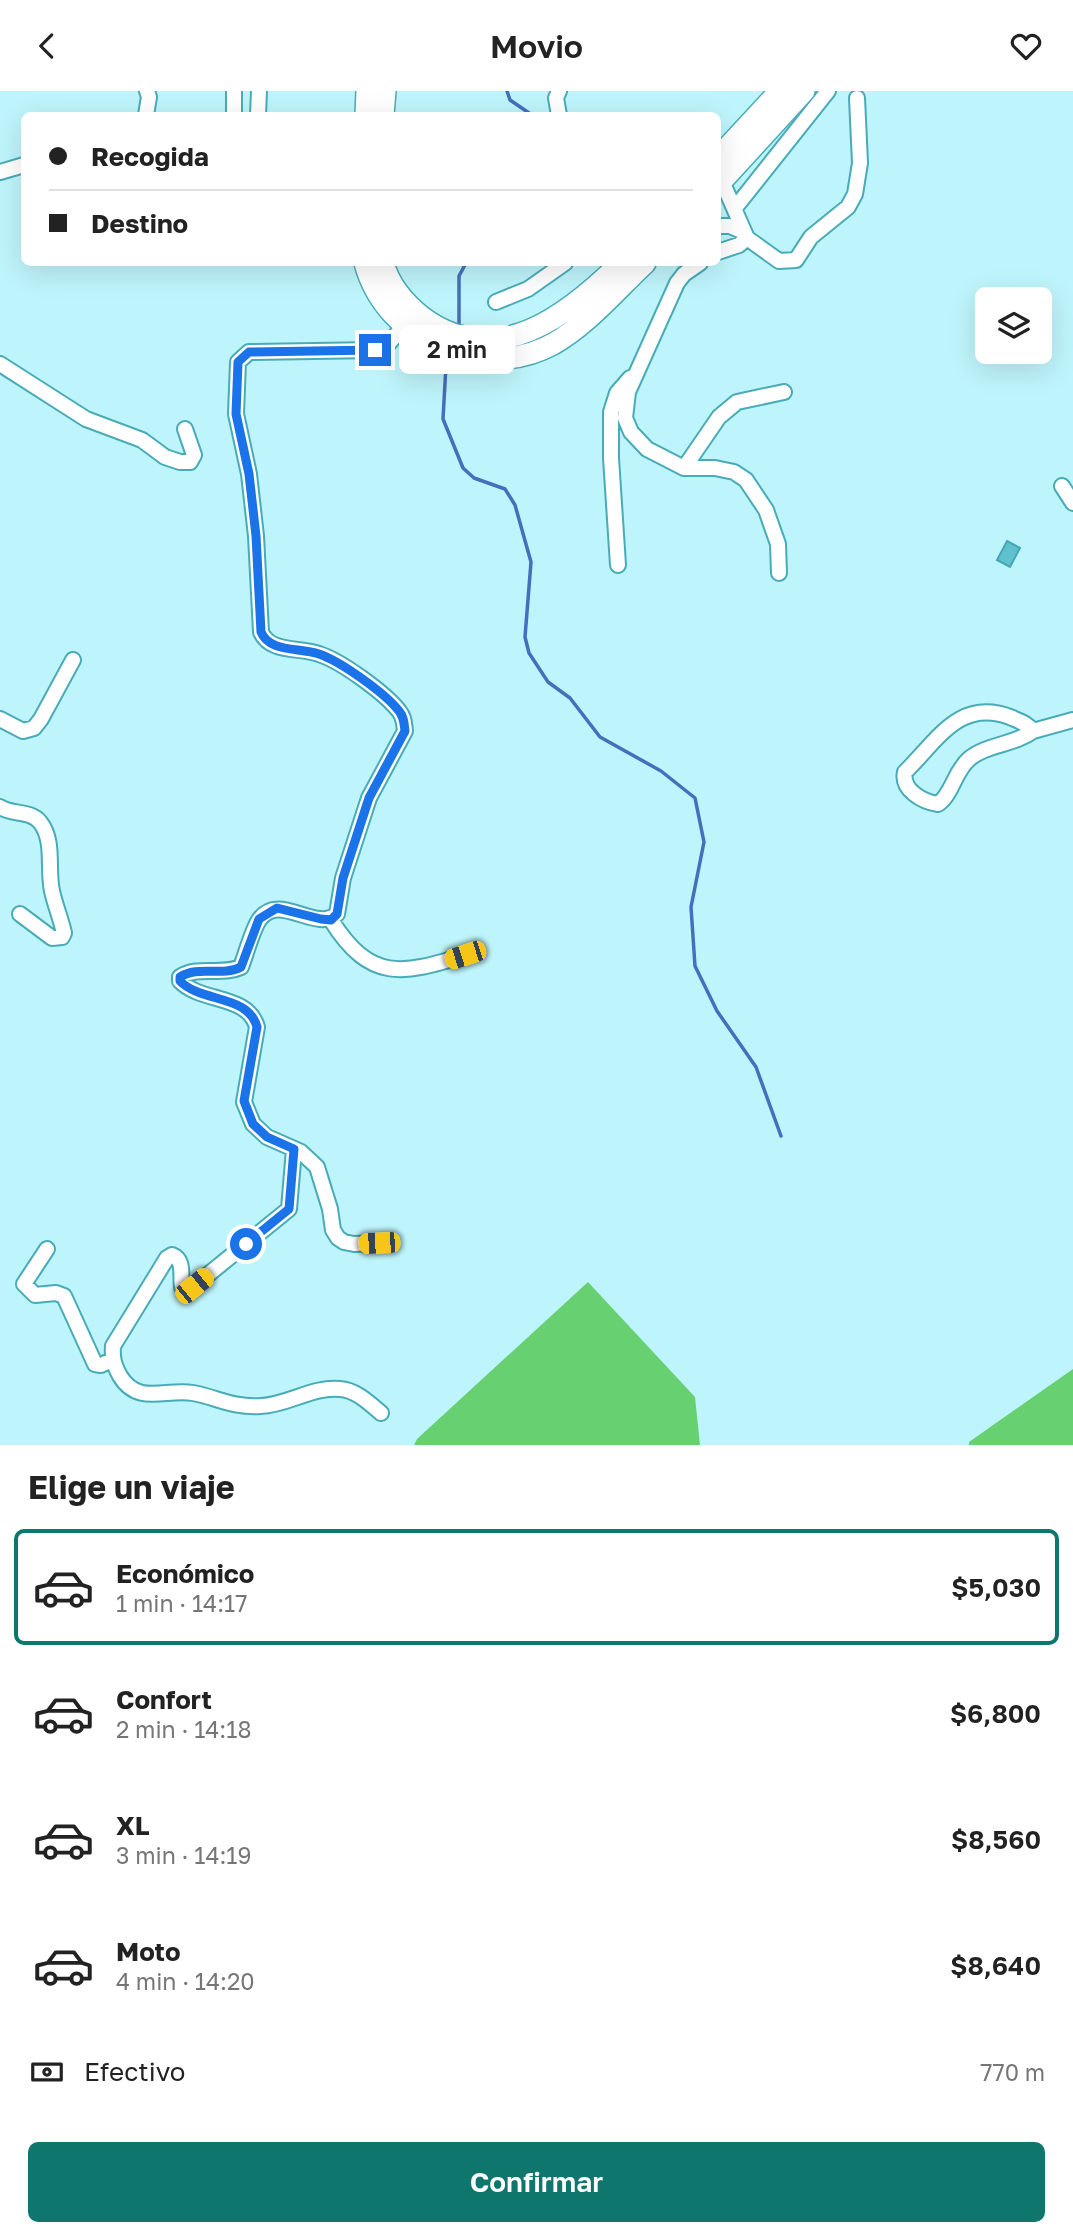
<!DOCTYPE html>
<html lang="es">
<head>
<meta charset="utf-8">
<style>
	:root { --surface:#fff; --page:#f2f2f2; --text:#222; --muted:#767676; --line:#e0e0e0; --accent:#0f766e }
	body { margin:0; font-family:"Golos Text",sans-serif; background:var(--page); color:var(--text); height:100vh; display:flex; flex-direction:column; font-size:26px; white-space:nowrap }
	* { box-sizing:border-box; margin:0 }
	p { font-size:23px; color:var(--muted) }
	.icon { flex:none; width:38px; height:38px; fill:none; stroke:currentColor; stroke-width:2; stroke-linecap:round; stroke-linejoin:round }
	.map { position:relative; height:1354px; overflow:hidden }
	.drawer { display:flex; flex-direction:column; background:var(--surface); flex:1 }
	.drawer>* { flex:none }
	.guide { position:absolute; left:21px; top:21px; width:700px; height:154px; border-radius:10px; box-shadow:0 7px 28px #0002; display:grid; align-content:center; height:154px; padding:0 28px; background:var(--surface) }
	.buttons { position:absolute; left:975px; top:196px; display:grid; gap:14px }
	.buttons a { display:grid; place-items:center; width:77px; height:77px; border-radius:10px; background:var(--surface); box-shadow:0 7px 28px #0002; font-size:35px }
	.end { position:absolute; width:32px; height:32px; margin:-16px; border:9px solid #1a73e8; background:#fff; box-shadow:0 0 0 4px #fff }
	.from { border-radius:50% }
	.bubble { position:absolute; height:49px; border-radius:10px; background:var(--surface); box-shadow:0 7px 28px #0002; font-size:23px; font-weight:600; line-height:49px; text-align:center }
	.car { position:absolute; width:21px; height:42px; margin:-21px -10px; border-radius:9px; box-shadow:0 0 5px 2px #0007; background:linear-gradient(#f5c518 24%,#345 0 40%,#f5c518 0 76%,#345 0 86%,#f5c518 0) }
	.guide b { display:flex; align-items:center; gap:24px; height:66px; font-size:26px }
	.guide b+b { border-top:2px solid var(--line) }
	.guide i { width:18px; height:18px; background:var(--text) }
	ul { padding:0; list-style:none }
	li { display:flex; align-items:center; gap:21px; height:116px; margin:0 14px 10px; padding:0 14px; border:4px solid transparent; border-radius:10px }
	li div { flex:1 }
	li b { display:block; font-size:26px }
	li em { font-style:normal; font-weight:600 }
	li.on { border-color:var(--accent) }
	li>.icon { width:63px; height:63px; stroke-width:1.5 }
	h2 { padding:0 28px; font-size:32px; line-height:84px }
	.pay { display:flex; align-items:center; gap:18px; height:77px; padding:0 28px; font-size:26px }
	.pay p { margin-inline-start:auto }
	.action { display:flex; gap:14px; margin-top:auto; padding:14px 28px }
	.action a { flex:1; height:80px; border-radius:10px; background:var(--accent); color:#fff; font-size:28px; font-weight:600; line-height:80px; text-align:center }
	header { display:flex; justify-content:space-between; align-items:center; height:91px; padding:0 28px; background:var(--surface); font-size:32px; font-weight:600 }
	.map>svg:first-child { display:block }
	.forest { fill:#67d172 }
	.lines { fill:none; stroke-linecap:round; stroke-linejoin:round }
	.stream { stroke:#456fbc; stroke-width:3.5 }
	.building { fill:#5fc1cd; stroke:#43a7b3; stroke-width:2 }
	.minor-casing { stroke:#48acb8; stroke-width:18 }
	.highway-casing { stroke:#48acb8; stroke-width:24 }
	.minor { stroke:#fff; stroke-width:14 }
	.highway { stroke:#fff; stroke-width:21 }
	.route { stroke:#1a73e8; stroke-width:9 }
</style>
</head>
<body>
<header><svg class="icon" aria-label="back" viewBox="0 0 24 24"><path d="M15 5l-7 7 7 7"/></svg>Movio<svg class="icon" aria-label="heart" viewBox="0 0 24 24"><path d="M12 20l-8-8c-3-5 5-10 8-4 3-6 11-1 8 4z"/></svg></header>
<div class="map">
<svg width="1073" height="1354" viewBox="0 0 1073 1354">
	<rect width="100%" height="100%" fill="#bef4fb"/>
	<path class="forest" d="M 588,1191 L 695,1306 L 700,1354 L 414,1354 L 417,1348 Z
		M 1073,1278 L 1073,1354 L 969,1354 L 969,1351 Z"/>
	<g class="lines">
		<path class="stream" d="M 507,0 L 510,9 L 532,24
			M 459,237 L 459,185 L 466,172
			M 446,274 L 443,328 L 463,377 L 474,387 L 505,398 L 515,414 L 531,471 L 525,546 L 529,562 L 548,591 L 570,607 L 600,646 L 661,680 L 695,707 L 704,751 L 691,816 L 695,875 L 717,920 L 756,976 L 781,1045"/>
	</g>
	<path class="building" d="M 1007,450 L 1020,457 L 1010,476 L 997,469 Z"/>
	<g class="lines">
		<g class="minor-casing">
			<path id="minor" d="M 234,0 L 234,24
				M 559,0 L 556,7 L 559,24
				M 146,24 L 149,6 L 147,0
				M 258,24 L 259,0
				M 0,81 L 24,74
				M 722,90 L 747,147 L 779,170 L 796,169 L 811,146 L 848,116 L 855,103 L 860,72 L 857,7
				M 735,117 L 828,0
				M 718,135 L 730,135 L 744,141
				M 718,161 L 739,154 L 747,147
				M 700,172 L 684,183 L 677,192 L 628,301 L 625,327 L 631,341 L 647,358 L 684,377 L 715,377 L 734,381 L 746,389 L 766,419 L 778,453 L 779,482
				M 496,211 L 528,198 L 565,172
				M 0,273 L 86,328 L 142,349 L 165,366 L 180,371 L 190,371 L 194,364 L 185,338
				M 684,377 L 719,326 L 737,311 L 784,301
				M 1062,395 L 1073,412
				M 618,474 L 611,367 L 611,321 L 617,302 L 630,287
				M 0,628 L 23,640 L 34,637 L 41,628 L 73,569
				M 1033,640 C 1014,654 987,653 969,668 C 954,681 952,704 938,713 C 923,711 901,699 905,681 L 910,676 C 940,645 962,608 1010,626 C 1019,630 1027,632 1033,640 L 1073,629
				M 0,716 C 12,724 30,719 40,731 C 55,750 47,777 52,800 C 55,814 61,828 64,842 L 62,846 L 52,847 L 20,823
				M 331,829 C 370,891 402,884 465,864
				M 294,1058 L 289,1118 L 194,1195 L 186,1198 L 182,1196 C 180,1184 185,1169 172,1164 L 167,1167 L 113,1255 C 112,1267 114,1274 120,1285 C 138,1315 166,1297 193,1302 C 219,1307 233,1317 261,1315 C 288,1314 313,1295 340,1298 C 356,1299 369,1312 381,1322
				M 379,1152 L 354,1153 L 344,1151 L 338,1147 L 333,1139 L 330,1118 L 317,1076 L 301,1061 L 267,1046 L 253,1033 L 244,1011 L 257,936 C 248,903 201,912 180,890 L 180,886 C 198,874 222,885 241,876 C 246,863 252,840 259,829 C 279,800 315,842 337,823 L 343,787 L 369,707 L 405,640 C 404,632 404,626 399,620 C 385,602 341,570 319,563 C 299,556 270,562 261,541 L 256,445 L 249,383 L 236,323 L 238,271 L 249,261 L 375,259 L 389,252 L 404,235
				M 47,1158 L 24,1193 L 35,1204 L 56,1202 L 64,1205 L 95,1273 L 101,1274 L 112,1269"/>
		</g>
		<g class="highway-casing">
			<path id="highway" d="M 366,24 L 367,0
				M 383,24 L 385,0
				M 718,67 L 780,0
				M 718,94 L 804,0
				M 365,172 C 386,250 481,292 553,253 C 588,233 616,199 645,172
				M 383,172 C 389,194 405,213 423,227 C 497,281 568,224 621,172"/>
		</g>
		<use href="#minor" class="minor"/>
		<use href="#highway" class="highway"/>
	</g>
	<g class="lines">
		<path class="route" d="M 246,1153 L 289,1118 L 294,1058 L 267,1046 L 253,1033 L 244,1010 L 257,936 C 248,903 201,912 180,890 L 180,886 C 198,874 222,886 241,876 L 259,828 L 277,817 L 321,828 L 331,829 L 337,823 L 343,787 L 369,707 L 405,640 C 404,632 404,626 399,620 C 385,602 340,570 319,563 C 299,556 270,562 261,541 L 256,445 L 249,383 L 236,323 L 238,271 L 249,261 L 375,259"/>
	</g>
</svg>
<div class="buttons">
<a><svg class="icon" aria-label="layers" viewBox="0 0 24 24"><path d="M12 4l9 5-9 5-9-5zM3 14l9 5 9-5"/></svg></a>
</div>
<i class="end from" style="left:246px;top:1153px"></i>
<i class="end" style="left:375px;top:259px"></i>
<div class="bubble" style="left:399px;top:234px;width:116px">2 min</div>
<i class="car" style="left:465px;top:864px;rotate:252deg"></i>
<i class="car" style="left:379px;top:1152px;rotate:268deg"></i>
<i class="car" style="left:194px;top:1195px;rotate:51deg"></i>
<div class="guide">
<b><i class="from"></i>Recogida</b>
<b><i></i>Destino</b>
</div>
</div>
<section class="drawer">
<h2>Elige un viaje</h2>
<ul>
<li class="on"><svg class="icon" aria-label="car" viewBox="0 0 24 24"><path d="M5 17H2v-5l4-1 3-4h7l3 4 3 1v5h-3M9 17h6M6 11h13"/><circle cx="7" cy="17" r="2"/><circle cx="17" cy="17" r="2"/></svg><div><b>Económico</b><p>1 min · 14:17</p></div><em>$5,030</em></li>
<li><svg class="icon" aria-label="car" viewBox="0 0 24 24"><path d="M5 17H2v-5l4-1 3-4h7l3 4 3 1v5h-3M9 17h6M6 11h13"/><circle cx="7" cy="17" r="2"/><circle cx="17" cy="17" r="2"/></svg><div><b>Confort</b><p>2 min · 14:18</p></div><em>$6,800</em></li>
<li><svg class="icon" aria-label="car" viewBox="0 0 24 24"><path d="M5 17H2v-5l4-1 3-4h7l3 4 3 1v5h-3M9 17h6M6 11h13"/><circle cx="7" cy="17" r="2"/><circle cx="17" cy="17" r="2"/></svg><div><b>XL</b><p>3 min · 14:19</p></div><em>$8,560</em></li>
<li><svg class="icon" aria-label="car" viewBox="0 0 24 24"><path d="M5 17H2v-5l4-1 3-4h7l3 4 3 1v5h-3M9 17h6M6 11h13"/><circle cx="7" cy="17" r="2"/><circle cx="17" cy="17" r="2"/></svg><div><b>Moto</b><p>4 min · 14:20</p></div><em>$8,640</em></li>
</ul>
<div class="pay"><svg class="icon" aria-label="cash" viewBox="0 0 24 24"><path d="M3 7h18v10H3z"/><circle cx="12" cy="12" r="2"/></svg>Efectivo<p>770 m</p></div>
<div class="action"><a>Confirmar</a></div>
</section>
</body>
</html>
